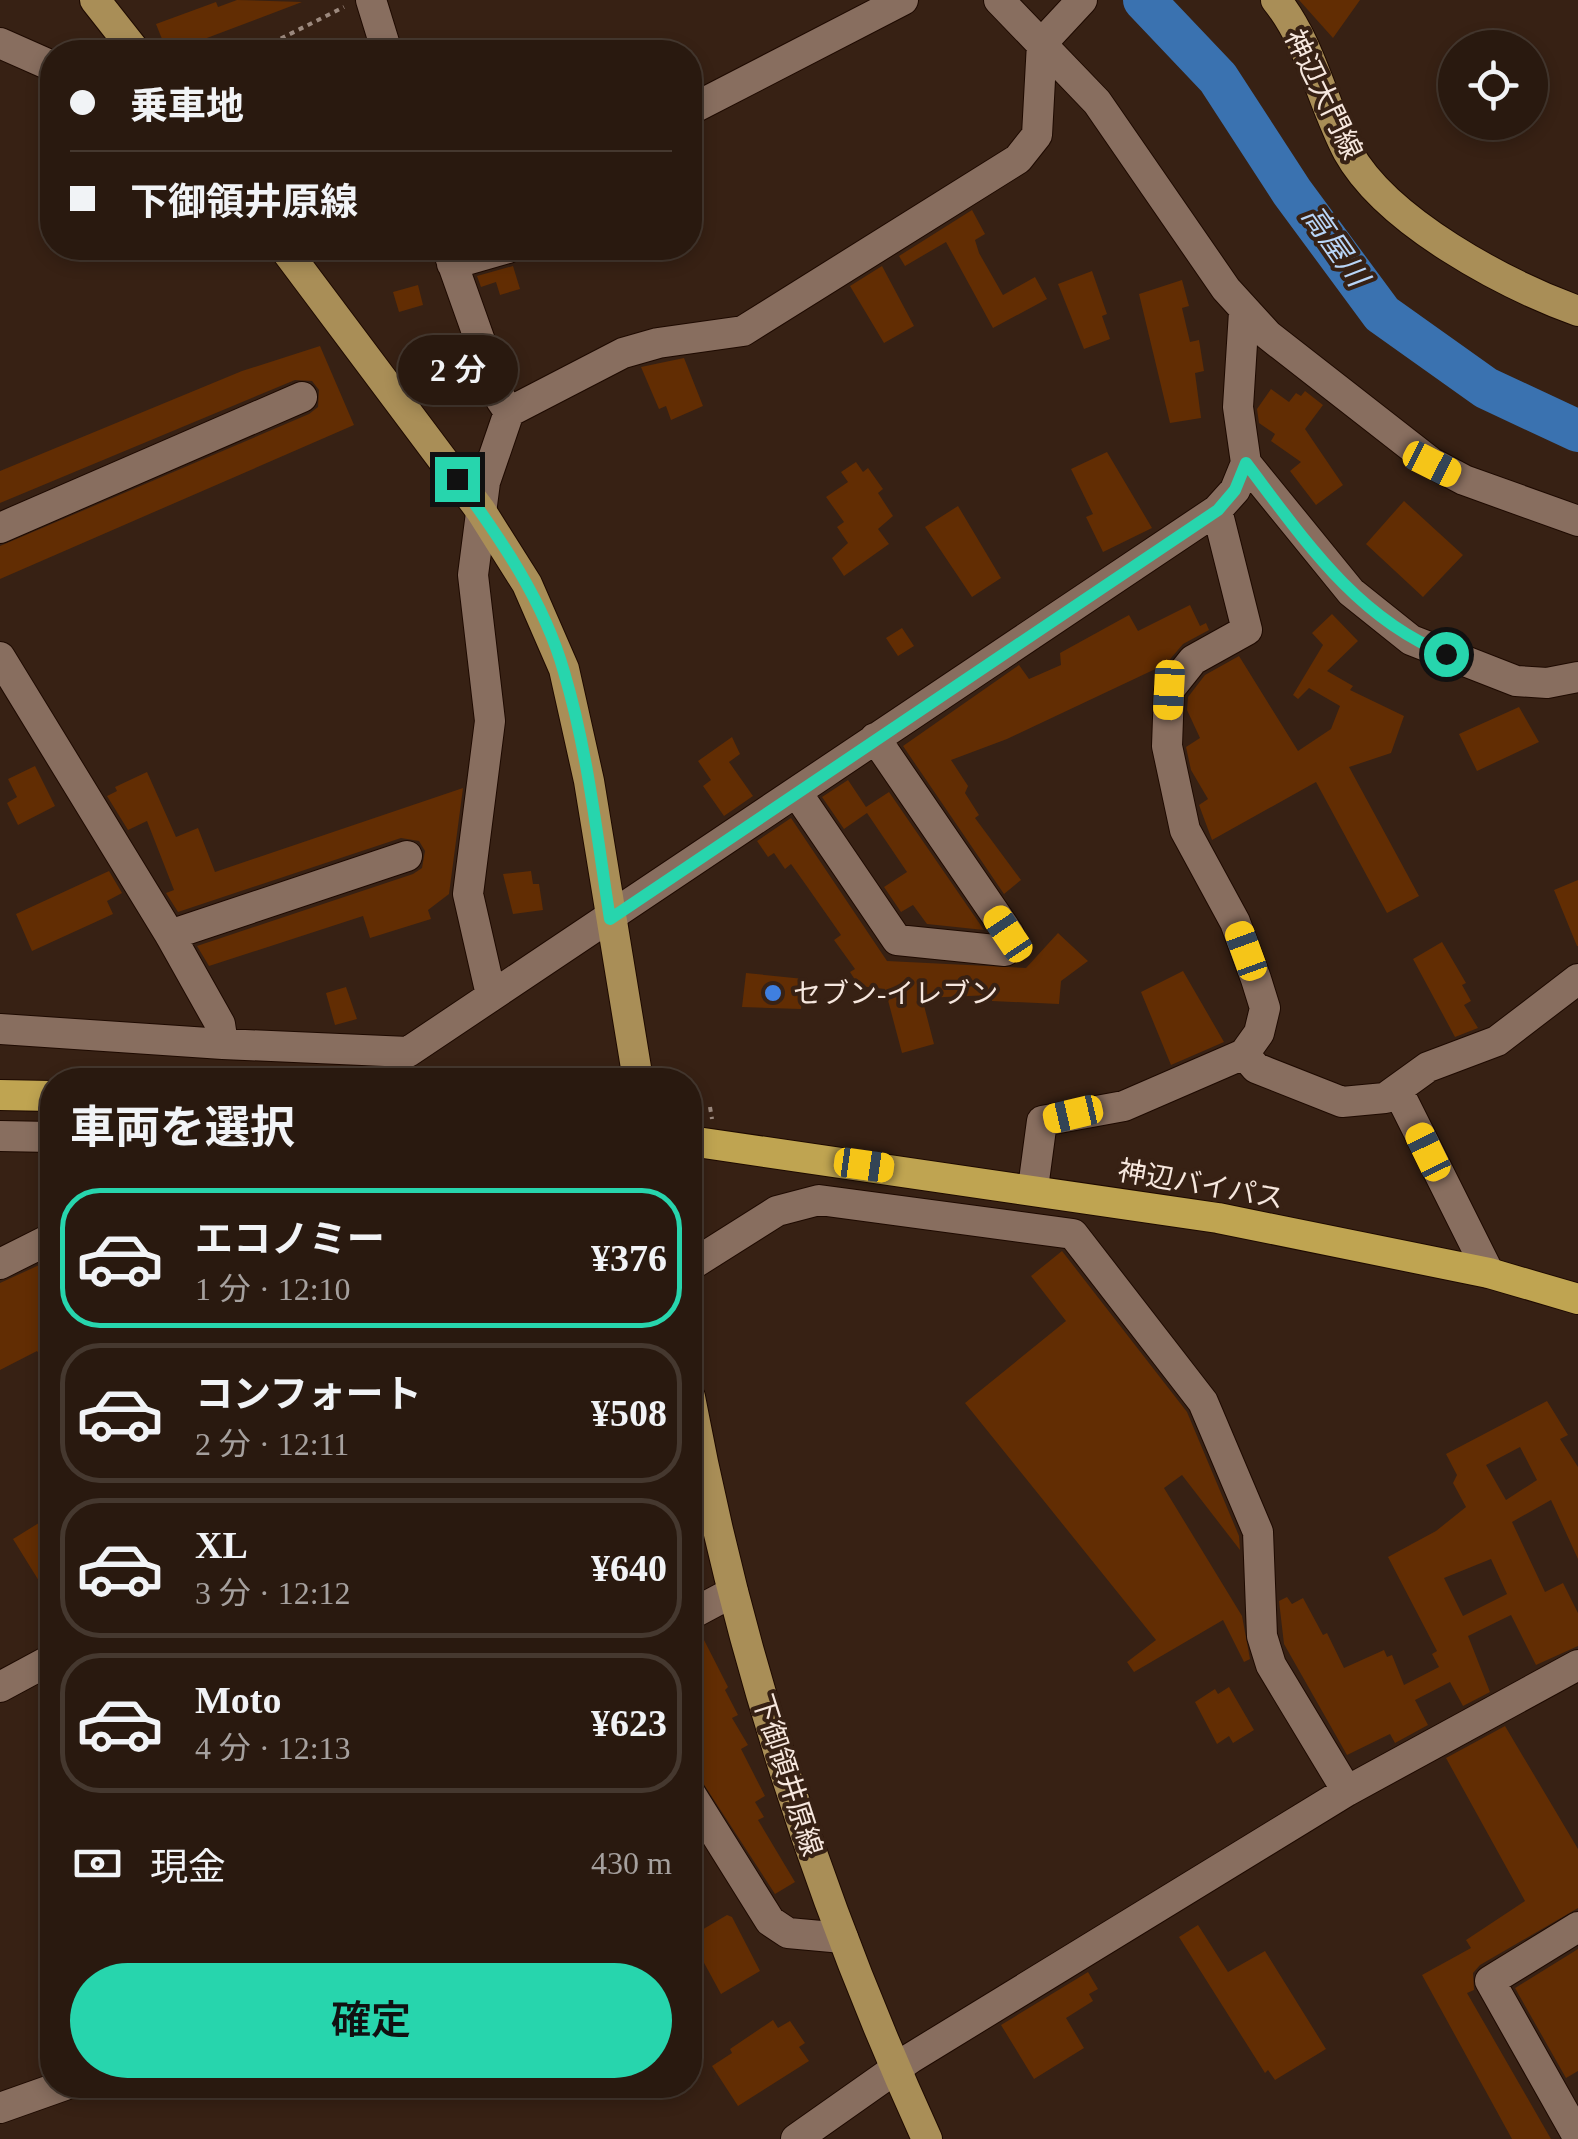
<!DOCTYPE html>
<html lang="ja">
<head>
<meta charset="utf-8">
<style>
	:root { --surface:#29190f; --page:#312218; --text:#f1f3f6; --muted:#a5a09e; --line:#45382f; --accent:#27d5ad }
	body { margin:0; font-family:"Times New Roman","Noto Sans JP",serif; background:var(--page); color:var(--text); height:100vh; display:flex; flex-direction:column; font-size:38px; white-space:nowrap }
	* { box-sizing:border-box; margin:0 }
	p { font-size:32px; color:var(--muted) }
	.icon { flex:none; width:55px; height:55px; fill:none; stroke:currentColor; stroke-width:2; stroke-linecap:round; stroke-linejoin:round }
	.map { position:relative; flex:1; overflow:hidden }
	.details { position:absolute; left:40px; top:1068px; width:662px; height:1030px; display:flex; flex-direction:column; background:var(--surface); border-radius:40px; box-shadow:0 5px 15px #0003,0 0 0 2px var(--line) }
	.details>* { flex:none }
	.banner { position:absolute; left:40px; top:40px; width:662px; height:220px; border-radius:40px; box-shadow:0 5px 15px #0003,0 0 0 2px var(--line); display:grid; align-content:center; height:220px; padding:0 30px; background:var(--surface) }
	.fabs { position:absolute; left:1438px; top:30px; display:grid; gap:20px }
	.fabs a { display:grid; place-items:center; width:110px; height:110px; border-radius:50%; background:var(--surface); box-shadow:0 5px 15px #0003,0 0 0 2px var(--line); font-size:50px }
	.end { position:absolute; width:45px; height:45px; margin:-22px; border:12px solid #27d5ad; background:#111; box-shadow:0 0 0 5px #111 }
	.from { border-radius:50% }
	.bubble { position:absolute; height:70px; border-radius:35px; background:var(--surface); box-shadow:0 5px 15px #0003,0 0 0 2px var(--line); font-size:32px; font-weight:600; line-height:70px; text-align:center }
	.car { position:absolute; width:30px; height:60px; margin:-30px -15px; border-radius:12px; box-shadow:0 0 8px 2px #0007; background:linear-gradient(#f5c518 24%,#345 0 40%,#f5c518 0 76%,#345 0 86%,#f5c518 0) }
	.banner b { display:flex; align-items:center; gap:35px; height:95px; font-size:38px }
	.banner b+b { border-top:2px solid var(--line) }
	.banner i { width:25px; height:25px; background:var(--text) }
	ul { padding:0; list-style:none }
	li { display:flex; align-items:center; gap:30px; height:140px; margin:0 20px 15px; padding:0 10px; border:5px solid var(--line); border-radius:40px }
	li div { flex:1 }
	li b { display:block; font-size:38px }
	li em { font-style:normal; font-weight:600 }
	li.active { border-color:var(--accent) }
	li>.icon { width:90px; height:90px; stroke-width:1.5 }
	h2 { padding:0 30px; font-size:45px; line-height:120px }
	.pay { display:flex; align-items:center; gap:25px; height:110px; padding:0 30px; font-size:38px }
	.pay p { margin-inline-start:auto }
	.action { display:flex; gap:20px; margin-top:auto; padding:20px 30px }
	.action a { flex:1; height:115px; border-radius:60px; background:var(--accent); color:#111; font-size:40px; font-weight:600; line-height:115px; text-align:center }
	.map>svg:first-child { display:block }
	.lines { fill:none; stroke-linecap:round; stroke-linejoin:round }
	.river { stroke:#3a72b0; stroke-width:42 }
	.building { fill:#622d03; fill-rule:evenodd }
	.minor-casing { stroke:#1e0a01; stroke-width:32 }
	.major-casing { stroke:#1e0a01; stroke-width:32 }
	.highway-casing { stroke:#1e0a01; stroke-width:32 }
	.path { stroke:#9c897e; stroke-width:4; stroke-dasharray:5 5; stroke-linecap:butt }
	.minor { stroke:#886e5f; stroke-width:30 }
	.major { stroke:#a98e57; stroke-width:30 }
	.highway { stroke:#bfa451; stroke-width:30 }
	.route { stroke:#27d5ad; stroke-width:12 }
	.shop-dot { fill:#3f7fe0; stroke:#372114; stroke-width:4 }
	.labels { text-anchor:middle; stroke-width:8; stroke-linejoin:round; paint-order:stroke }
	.street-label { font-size:28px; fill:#f6e7de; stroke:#372114 }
	.poi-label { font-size:28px; fill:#f6e7de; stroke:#372114; text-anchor:start }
	.water-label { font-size:30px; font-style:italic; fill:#b8d5f7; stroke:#372114 }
</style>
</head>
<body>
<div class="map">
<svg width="1578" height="2139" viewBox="0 0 1578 2139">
	<rect width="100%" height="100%" fill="#372114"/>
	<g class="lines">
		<path class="river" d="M 1144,0 L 1218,78 L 1292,192 L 1382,314 L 1486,388 L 1578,431"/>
	</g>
	<path class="building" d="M 237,0 L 302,2 L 175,50 L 174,46 L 166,49 L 156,24 L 216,2 L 218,7 Z
		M 1299,0 L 1360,0 L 1333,38 Z
		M 972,210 L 985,234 L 975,240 L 979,253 L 1003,295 L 1035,277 L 1047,299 L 993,328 L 946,242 L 905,266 L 899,256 Z
		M 513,266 L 520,289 L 500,295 L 496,282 L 481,287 L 477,276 Z
		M 882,266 L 914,326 L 884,343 L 850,286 Z
		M 1092,271 L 1107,314 L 1102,316 L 1110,339 L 1084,349 L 1058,284 Z
		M 1182,280 L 1189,306 L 1182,308 L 1190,342 L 1199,340 L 1204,371 L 1195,373 L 1201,418 L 1170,423 L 1139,294 Z
		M 418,285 L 423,305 L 399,312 L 393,292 Z
		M 320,346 L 354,425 L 0,579 L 0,546 L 309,414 L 318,407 L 319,390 L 312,381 L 295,380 L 0,503 L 0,471 L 242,371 Z
		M 684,358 L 703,406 L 671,420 L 666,406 L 659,409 L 641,367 Z
		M 1271,389 L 1289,402 L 1296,393 L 1301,396 L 1305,391 L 1323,405 L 1305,429 L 1343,485 L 1316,505 L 1290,471 L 1301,462 L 1271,441 L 1275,434 L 1259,423 L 1257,409 Z
		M 1107,452 L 1152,528 L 1103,552 L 1086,517 L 1093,514 L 1071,469 Z
		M 856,462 L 863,472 L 868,468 L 883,489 L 878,493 L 893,516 L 878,529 L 889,544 L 844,576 L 832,558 L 848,543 L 837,527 L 844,522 L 826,497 L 848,482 L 841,472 Z
		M 1404,501 L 1463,555 L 1423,597 L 1366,544 Z
		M 958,506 L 1001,578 L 972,597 L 925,527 Z
		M 1190,605 L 1200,626 L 1206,623 L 1209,630 L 1183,644 L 1166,664 L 1007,739 L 951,760 L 968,786 L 965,793 L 979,815 L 975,818 L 1021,880 L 1004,894 L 903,746 L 1019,665 L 1029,679 L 1061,665 L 1060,653 L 1129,615 L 1138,631 Z
		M 1332,614 L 1358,641 L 1327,671 L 1353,686 L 1350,690 L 1404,716 L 1391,753 L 1349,767 L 1419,896 L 1387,913 L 1316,782 L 1212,840 L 1199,805 L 1208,799 L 1191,770 L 1186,747 L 1200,738 L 1187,710 L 1188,697 L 1205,675 L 1239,656 L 1298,751 L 1331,729 L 1340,706 L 1309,688 L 1298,699 L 1293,695 L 1323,645 L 1312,633 Z
		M 902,628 L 914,646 L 898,656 L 886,638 Z
		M 1519,707 L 1539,742 L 1477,771 L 1459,734 Z
		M 732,737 L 740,754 L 729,762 L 753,796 L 724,816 L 703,786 L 711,780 L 698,761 Z
		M 35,766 L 55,806 L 18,825 L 7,803 L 17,797 L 8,779 Z
		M 147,772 L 176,837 L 198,828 L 215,872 L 463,788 L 449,894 L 428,910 L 431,919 L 370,938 L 363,916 L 209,966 L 197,946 L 413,874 L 422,868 L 425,851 L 419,841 L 401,838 L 178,912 L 166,893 L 174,890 L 147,821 L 128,830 L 107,796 L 117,791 L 115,787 Z
		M 848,780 L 866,807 L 889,792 L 984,930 L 927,924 L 913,905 L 901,912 L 884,887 L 907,872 L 867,813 L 844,829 L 822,797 Z
		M 791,818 L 887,961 L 1026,968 L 1058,933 L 1088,961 L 1061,981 L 1059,1004 L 992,1001 L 992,995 L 922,998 L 934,1044 L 902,1053 L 885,989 L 859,986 L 850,972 L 855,969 L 834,940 L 841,935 L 806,885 L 791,864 L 785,869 L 774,853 L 768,857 L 757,841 Z
		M 109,871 L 122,893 L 107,901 L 113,914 L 32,951 L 16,914 Z
		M 531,871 L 533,884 L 539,884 L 543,910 L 513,914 L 503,874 Z
		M 1578,880 L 1578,946 L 1577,946 L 1554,890 Z
		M 1442,942 L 1466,983 L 1462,985 L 1471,1001 L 1464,1005 L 1478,1028 L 1455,1037 L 1413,959 Z
		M 1183,971 L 1224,1042 L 1171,1065 L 1141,992 Z
		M 746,973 L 804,979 L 801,1009 L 742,1007 Z
		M 346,987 L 357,1019 L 335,1025 L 326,993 Z
		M 1062,1251 L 1187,1412 L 1239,1536 L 1240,1550 L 1182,1475 L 1164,1488 L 1242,1616 L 1250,1659 L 1244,1662 L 1223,1620 L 1134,1672 L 1127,1662 L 1156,1640 L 965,1403 L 1066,1321 L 1031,1276 Z
		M 48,1261 L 52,1269 L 52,1348 L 40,1355 L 37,1351 L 0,1370 L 0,1283 Z
		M 1547,1401 L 1568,1435 L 1560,1439 L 1578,1467 L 1578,1559 L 1551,1500 L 1512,1522 L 1545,1592 L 1563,1583 L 1578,1613 L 1578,1646 L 1536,1665 L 1511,1615 L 1468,1636 L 1490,1692 L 1463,1706 L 1450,1682 L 1415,1700 L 1428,1725 L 1395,1743 L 1390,1734 L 1347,1755 L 1284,1644 L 1279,1601 L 1287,1597 L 1292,1604 L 1303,1598 L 1323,1635 L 1327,1633 L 1344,1668 L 1384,1650 L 1387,1657 L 1392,1655 L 1404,1685 L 1439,1667 L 1432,1654 L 1437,1651 L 1388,1557 L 1436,1531 L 1466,1507 L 1453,1483 L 1457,1475 L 1446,1454 ZM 1520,1447 L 1537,1480 L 1506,1500 L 1486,1465 ZM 1491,1559 L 1507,1594 L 1463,1616 L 1444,1578 Z
		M 42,1521 L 52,1538 L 52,1602 L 13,1539 Z
		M 704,1640 L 728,1687 L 725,1690 L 738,1715 L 732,1718 L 748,1745 L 741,1749 L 765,1796 L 755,1802 L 764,1817 L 758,1820 L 795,1882 L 775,1894 L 690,1763 L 690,1650 Z
		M 1229,1687 L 1254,1730 L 1233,1743 L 1229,1736 L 1217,1744 L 1195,1702 L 1215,1689 L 1218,1694 Z
		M 1505,1726 L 1578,1849 L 1578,1908 L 1480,1965 L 1473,1973 L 1474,1990 L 1467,1993 L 1551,2139 L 1512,2139 L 1422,1975 L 1471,1948 L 1466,1940 L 1525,1901 L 1446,1758 Z
		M 727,1915 L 732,1917 L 760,1971 L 721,1994 L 690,1937 Z
		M 1198,1925 L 1228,1972 L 1265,1951 L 1326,2049 L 1275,2080 L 1268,2070 L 1265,2073 L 1179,1937 Z
		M 1578,1949 L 1578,2071 L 1566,2078 L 1515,1988 Z
		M 1088,1972 L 1098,1989 L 1089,1994 L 1093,2001 L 1066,2018 L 1084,2048 L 1034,2079 L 1001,2025 Z
		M 773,2020 L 778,2028 L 790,2021 L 805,2043 L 799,2047 L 809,2061 L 738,2106 L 712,2066 L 732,2053 L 730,2049 Z"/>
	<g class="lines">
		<g class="minor-casing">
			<path id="minor" d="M 371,0 L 387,52
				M 999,0 L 1097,102 L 1226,289 L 1268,335 L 1432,463 L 1464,480 L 1578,521
				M 0,43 L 52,66
				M 690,110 L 903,0
				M 447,248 L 501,400 L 509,412
				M 452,264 L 508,248
				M 1244,312 L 1238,407 L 1246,463 L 1351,592 L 1411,640 L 1516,681 L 1547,683 L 1578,677
				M 0,528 L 302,397
				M 0,657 L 170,935 L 220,1024 L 223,1044 L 408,1052 L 1217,510 L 1235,490 L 1246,463
				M 797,793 L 897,940 L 1005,951 L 1009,934 L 875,738
				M 170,935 L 407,856
				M 491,995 L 468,894 L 490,721 L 473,575 L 485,482 L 509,412 L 623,353 L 658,343 L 743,331 L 1018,159 L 1037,135 L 1042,43 L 1082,0
				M 0,1029 L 223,1044
				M 1244,1054 L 1256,1068 L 1342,1102 L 1385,1098 L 1428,1067 L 1497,1041 L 1578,979
				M 1398,1091 L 1489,1273
				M 0,1136 L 52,1137
				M 1033,1188 L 1042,1121 L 1124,1106 L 1244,1054 L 1259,1033 L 1265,1008 L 1256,979 L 1235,922 L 1185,830 L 1167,746 L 1169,690 L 1193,660 L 1247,630 L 1217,510
				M 0,1264 L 52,1238
				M 690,1266 L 777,1211 L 819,1200 L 1073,1234 L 1203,1402 L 1258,1532 L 1262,1636 L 1271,1665 L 1347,1791
				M 690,1615 L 733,1592
				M 0,1687 L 52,1659
				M 690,1793 L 770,1921 L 788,1933 L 843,1938
				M 1578,1927 L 1490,1981 L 1578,2137
				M 0,2108 L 65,2085
				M 796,2139 L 911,2058 L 1347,1791 L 1578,1665"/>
		</g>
		<g class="major-casing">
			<path id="major" d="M 95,0 L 136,52
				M 1276,0 C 1311,43 1322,103 1348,152 C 1387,222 1504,284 1578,311
				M 284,248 L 481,511 L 527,584 L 564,669 L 589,781 L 638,1080
				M 690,1397 C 738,1653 819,1902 927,2139"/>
		</g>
		<g class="highway-casing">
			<path id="highway" d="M 0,1095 L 52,1096
				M 690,1141 L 1218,1218 L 1489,1273 L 1578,1299"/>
		</g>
		<path class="path" d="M 254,52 L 344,7
			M 598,1077 L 605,1080
			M 710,1107 L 712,1119"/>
		<use href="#minor" class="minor"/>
		<use href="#major" class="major"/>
		<use href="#highway" class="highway"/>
	</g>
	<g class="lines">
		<path class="route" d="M 457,479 C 500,538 544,601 564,672 C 588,752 597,837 610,919 L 1218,510 L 1235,490 L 1246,463 C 1303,538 1356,618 1446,654"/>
	</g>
	<circle class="shop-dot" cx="773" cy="993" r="10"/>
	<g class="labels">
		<g class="street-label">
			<text transform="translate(1324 94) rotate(64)" y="10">神辺大門線</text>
			<text transform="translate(1201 1184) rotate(10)" y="10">神辺バイパス</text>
			<text transform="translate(788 1775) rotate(72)" y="10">下御領井原線</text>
		</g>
		<g class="poi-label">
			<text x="793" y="1003">セブン-イレブン</text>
		</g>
		<g class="water-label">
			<text transform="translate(1335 246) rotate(55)" y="10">高屋川</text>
		</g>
	</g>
</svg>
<div class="fabs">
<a><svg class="icon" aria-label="locate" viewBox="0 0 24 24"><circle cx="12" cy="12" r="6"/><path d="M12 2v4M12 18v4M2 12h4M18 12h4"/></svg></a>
</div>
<i class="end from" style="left:1446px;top:654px"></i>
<i class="end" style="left:457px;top:479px"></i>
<div class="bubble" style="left:398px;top:335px;width:120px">2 分</div>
<i class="car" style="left:1432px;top:464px;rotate:117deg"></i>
<i class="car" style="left:1169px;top:690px;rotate:183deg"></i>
<i class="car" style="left:1008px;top:934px;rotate:326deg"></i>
<i class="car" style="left:1246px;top:951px;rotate:340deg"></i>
<i class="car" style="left:1073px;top:1114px;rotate:257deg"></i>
<i class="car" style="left:1428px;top:1152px;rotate:334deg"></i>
<i class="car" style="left:864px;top:1165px;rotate:98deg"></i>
<div class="banner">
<b><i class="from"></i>乗車地</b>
<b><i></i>下御領井原線</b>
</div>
<section class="details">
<h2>車両を選択</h2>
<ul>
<li class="active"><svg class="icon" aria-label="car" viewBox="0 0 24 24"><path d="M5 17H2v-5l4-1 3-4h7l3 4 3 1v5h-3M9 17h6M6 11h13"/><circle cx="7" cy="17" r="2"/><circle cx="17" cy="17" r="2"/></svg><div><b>エコノミー</b><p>1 分 · 12:10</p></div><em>¥376</em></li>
<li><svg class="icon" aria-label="car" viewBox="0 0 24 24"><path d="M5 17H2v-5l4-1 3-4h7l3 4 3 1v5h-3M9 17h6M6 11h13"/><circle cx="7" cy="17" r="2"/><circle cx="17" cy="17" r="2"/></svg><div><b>コンフォート</b><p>2 分 · 12:11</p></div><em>¥508</em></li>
<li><svg class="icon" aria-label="car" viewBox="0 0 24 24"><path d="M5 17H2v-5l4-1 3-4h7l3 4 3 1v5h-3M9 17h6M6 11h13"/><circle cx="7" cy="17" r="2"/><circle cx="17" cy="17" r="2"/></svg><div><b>XL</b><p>3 分 · 12:12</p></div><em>¥640</em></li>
<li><svg class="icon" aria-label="car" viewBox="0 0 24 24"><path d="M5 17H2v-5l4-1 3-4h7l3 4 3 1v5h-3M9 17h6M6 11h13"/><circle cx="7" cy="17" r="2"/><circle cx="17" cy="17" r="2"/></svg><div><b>Moto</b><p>4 分 · 12:13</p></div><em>¥623</em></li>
</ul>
<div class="pay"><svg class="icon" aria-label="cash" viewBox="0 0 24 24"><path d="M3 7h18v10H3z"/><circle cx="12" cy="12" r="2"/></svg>現金<p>430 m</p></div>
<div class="action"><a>確定</a></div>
</section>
</div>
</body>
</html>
